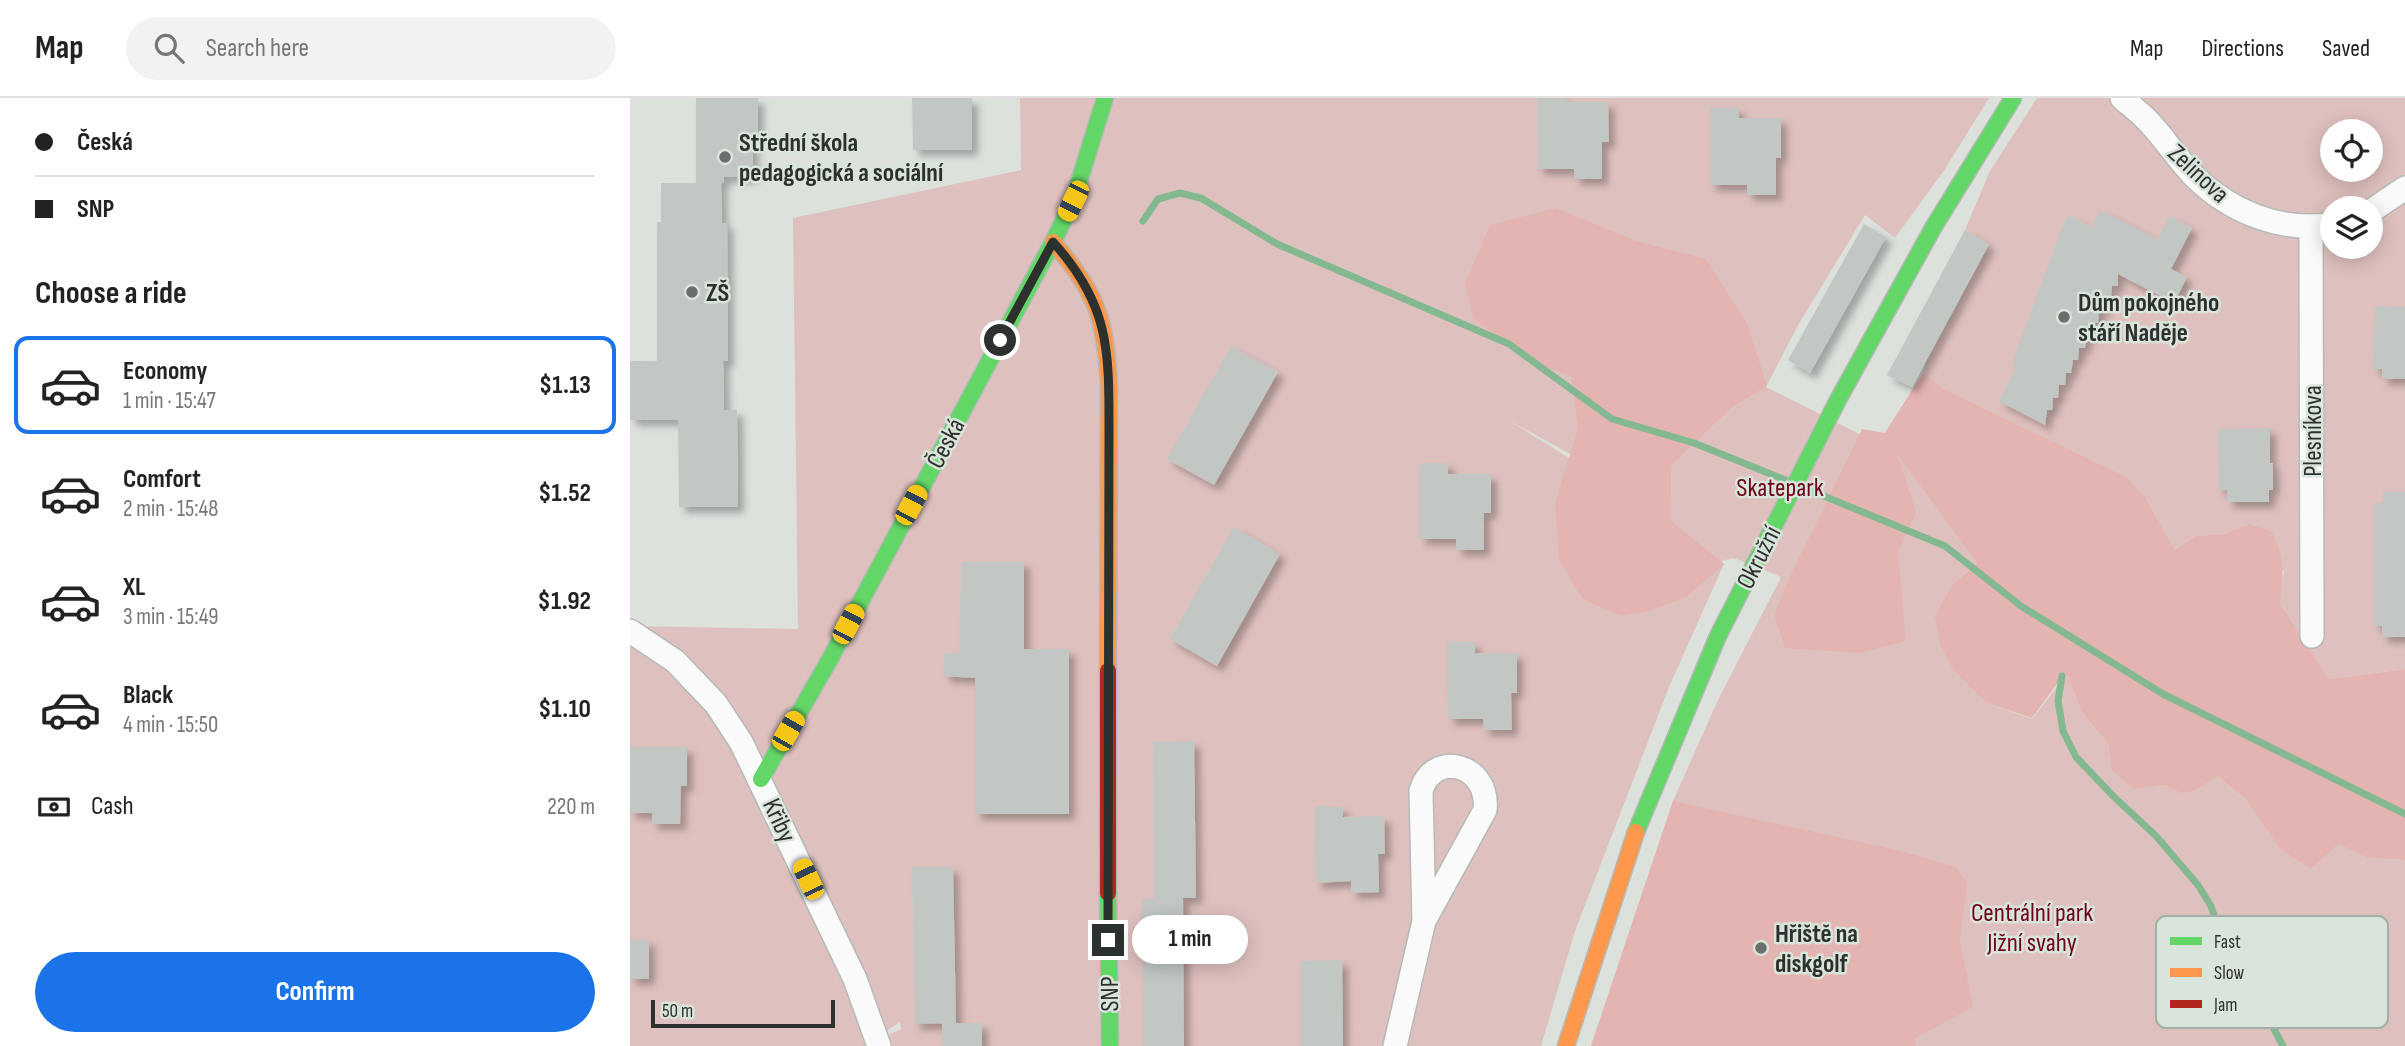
<!DOCTYPE html>
<html lang="en">
<head>
<meta charset="utf-8">
<style>
	:root { --surface:#fff; --page:#f2f2f2; --text:#222; --muted:#767676; --line:#e0e0e0; --accent:#1a73e8 }
	body { margin:0; font-family:"Sofia Sans Condensed",sans-serif; background:var(--page); color:var(--text); height:100vh; display:flex; flex-direction:column; font-size:26px; white-space:nowrap }
	* { box-sizing:border-box; margin:0 }
	p { font-size:23px; color:var(--muted) }
	.icon { flex:none; width:38px; height:38px; fill:none; stroke:currentColor; stroke-width:2; stroke-linecap:round; stroke-linejoin:round }
	.map { position:relative; flex:1; overflow:hidden }
	.details { display:flex; flex-direction:column; background:var(--surface); width:630px }
	.details>* { flex:none }
	.top-card { display:grid; align-content:center; height:154px; padding:0 35px; background:var(--surface) }
	.fabs { position:absolute; left:1690px; top:21px; display:grid; gap:14px }
	.fabs a { display:grid; place-items:center; width:63px; height:63px; border-radius:50%; background:var(--surface); box-shadow:0 4px 18px #0003; font-size:35px }
	.scale { position:absolute; left:21px; bottom:18px; width:184px; box-sizing:border-box; padding-left:7px; border:4px solid #2d312e; border-top:0; font-size:19px; line-height:24px; white-space:nowrap; color:#2d312e; -webkit-text-stroke:5px #d9e4db; paint-order:stroke }
	.end { position:absolute; width:32px; height:32px; margin:-16px; border:9px solid #2d312e; background:#fff; box-shadow:0 0 0 4px #fff }
	.from { border-radius:50% }
	.bubble { position:absolute; height:49px; border-radius:24px; background:var(--surface); box-shadow:0 4px 18px #0003; font-size:23px; font-weight:700; line-height:49px; text-align:center }
	.car { position:absolute; width:21px; height:42px; margin:-21px -10px; border-radius:9px; box-shadow:0 0 5px 2px #0007; background:linear-gradient(#f5c518 24%,#345 0 40%,#f5c518 0 76%,#345 0 86%,#f5c518 0) }
	.top-card b { display:flex; align-items:center; gap:24px; height:66px; font-size:26px }
	.top-card b+b { border-top:2px solid var(--line) }
	.top-card i { width:18px; height:18px; background:var(--text) }
	ul { padding:0; list-style:none }
	li { display:flex; align-items:center; gap:21px; height:98px; margin:0 14px 10px; padding:0 21px; border:4px solid transparent; border-radius:14px }
	li div { flex:1 }
	li b { display:block; font-size:26px }
	li em { font-style:normal; font-weight:700 }
	li.on { border-color:var(--accent) }
	li>.icon { width:63px; height:63px; stroke-width:1.5 }
	h2 { padding:0 35px; font-size:32px; line-height:84px }
	.pay { display:flex; align-items:center; gap:18px; height:77px; padding:0 35px; font-size:26px }
	.pay p { margin-inline-start:auto }
	.primary-button { display:flex; gap:14px; margin-top:auto; padding:14px 35px }
	.primary-button a { flex:1; height:80px; border-radius:42px; background:var(--accent); color:#fff; font-size:28px; font-weight:700; line-height:80px; text-align:center }
	header { display:flex; align-items:center; gap:42px; box-sizing:border-box; height:98px; padding:0 35px; background:var(--surface); border-bottom:2px solid var(--line) }
	header strong { font-size:33px }
	nav { display:flex; gap:38px; margin-inline-start:auto; font-size:24px }
	.search { width:490px; height:63px; background:var(--page); display:flex; align-items:center; gap:18px; box-sizing:border-box; padding:0 24px; border-radius:38px; color:var(--muted); font-size:26px }
	main { display:flex; flex:1; min-height:0 }
	.map>svg:first-child { display:block }
	.green { fill:#dec1be; fill-rule:evenodd }
	.forest { fill:#e4b4b2 }
	.lines { fill:none; stroke-linecap:round; stroke-linejoin:round }
	.stream { stroke:#84b890; stroke-width:7 }
	.building { fill:#c2c7c3; filter:url(#shadow) }
	.street-casing { stroke:#b6bab6; stroke-width:26 }
	.fast-casing { stroke:#b6bab6; stroke-width:19 }
	.slow-casing { stroke:#b6bab6; stroke-width:19 }
	.jam-casing { stroke:#b6bab6; stroke-width:19 }
	.street { stroke:#fafafa; stroke-width:23 }
	.fast { stroke:#63d668; stroke-width:16 }
	.slow { stroke:#ff974d; stroke-width:16 }
	.jam { stroke:#b3261e; stroke-width:16 }
	.route { stroke:#2d312e; stroke-width:9 }
	.poi-dot { fill:#6a6f6b; stroke:#d9e4db; stroke-width:2.5 }
	.labels { text-anchor:middle; stroke-width:5; stroke-linejoin:round; paint-order:stroke }
	.poi-label { font-size:26px; font-weight:bold; fill:#2d312e; stroke:#d9e4db; text-anchor:start }
	.street-label { font-size:26px; fill:#2d312e; stroke:#d9e4db }
	.park-label { font-size:26px; fill:#700017; stroke:#d9e4db }
	.key { fill:#d9e4db; stroke:#a5aea7; stroke-width:2 }
	.key-label { font-size:19px; fill:#2d312e }
</style>
</head>
<body>
<header>
<strong>Map</strong>
<div class="search"><svg class="icon" aria-label="search" viewBox="0 0 24 24"><circle cx="10" cy="10" r="6"/><path d="M15 15l6 6"/></svg>Search here</div>
<nav><a>Map</a><a>Directions</a><a>Saved</a></nav>
</header>
<main>
<section class="details">
<div class="top-card">
<b><i class="from"></i>Česká</b>
<b><i></i>SNP</b>
</div>
<h2>Choose a ride</h2>
<ul>
<li class="on"><svg class="icon" aria-label="car" viewBox="0 0 24 24"><path d="M5 17H2v-5l4-1 3-4h7l3 4 3 1v5h-3M9 17h6M6 11h13"/><circle cx="7" cy="17" r="2"/><circle cx="17" cy="17" r="2"/></svg><div><b>Economy</b><p>1 min · 15:47</p></div><em>$1.13</em></li>
<li><svg class="icon" aria-label="car" viewBox="0 0 24 24"><path d="M5 17H2v-5l4-1 3-4h7l3 4 3 1v5h-3M9 17h6M6 11h13"/><circle cx="7" cy="17" r="2"/><circle cx="17" cy="17" r="2"/></svg><div><b>Comfort</b><p>2 min · 15:48</p></div><em>$1.52</em></li>
<li><svg class="icon" aria-label="car" viewBox="0 0 24 24"><path d="M5 17H2v-5l4-1 3-4h7l3 4 3 1v5h-3M9 17h6M6 11h13"/><circle cx="7" cy="17" r="2"/><circle cx="17" cy="17" r="2"/></svg><div><b>XL</b><p>3 min · 15:49</p></div><em>$1.92</em></li>
<li><svg class="icon" aria-label="car" viewBox="0 0 24 24"><path d="M5 17H2v-5l4-1 3-4h7l3 4 3 1v5h-3M9 17h6M6 11h13"/><circle cx="7" cy="17" r="2"/><circle cx="17" cy="17" r="2"/></svg><div><b>Black</b><p>4 min · 15:50</p></div><em>$1.10</em></li>
</ul>
<div class="pay"><svg class="icon" aria-label="cash" viewBox="0 0 24 24"><path d="M3 7h18v10H3z"/><circle cx="12" cy="12" r="2"/></svg>Cash<p>220 m</p></div>
<div class="primary-button"><a>Confirm</a></div>
</section>
<div class="map">
<svg width="1775" height="948" viewBox="0 0 1775 948">
	<defs>
		<filter id="shadow"><feDropShadow dx="6" dy="6" stdDeviation="3.5" flood-color="#0004"/></filter>
	</defs>
	<rect width="100%" height="100%" fill="#dce1dc"/>
	<path class="green" d="M 390,0 L 1359,0 L 1315,71 L 1265,140 L 1235,117 L 1167,229 L 1136,289 L 1265,354 L 1255,335 L 1293,275 L 1295,265 L 1359,147 L 1335,132 L 1360,73 L 1407,0 L 1775,0 L 1775,571 L 1699,581 L 1650,505 L 1654,474 L 1619,426 L 1593,436 L 1565,438 L 1545,452 L 1515,399 L 1464,363 L 1323,486 L 1357,605 L 1402,621 L 1437,576 L 1452,614 L 1478,646 L 1481,672 L 1504,690 L 1534,687 L 1550,695 L 1588,678 L 1615,701 L 1649,750 L 1708,746 L 1737,760 L 1775,762 L 1775,948 L 961,948 L 1043,703 L 1087,604 L 1151,479 L 1104,460 L 1091,463 L 1094,466 L 1039,589 L 945,833 L 911,948 L 236,948 L 271,931 L 270,924 L 234,948 L 0,948 L 0,528 L 168,531 L 163,120 L 391,72 ZM 1703,33 L 1741,33 L 1741,72 L 1703,72 ZM 1703,110 L 1741,110 L 1741,149 L 1703,149 ZM 1103,309 L 1042,367 L 1040,422 L 878,322 L 981,378 Z"/>
	<path class="forest" d="M 926,110 L 1006,143 L 1076,161 L 1118,227 L 1137,288 L 1104,308 L 1042,367 L 1040,422 L 1094,466 L 1055,500 L 1019,513 L 990,518 L 953,501 L 929,462 L 925,406 L 948,330 L 941,278 L 904,265 L 843,221 L 835,185 L 860,127 Z
		M 1293,275 L 1313,291 L 1496,379 L 1515,399 L 1545,452 L 1565,438 L 1593,436 L 1619,426 L 1641,433 C 1655,457 1654,479 1650,505 L 1699,581 L 1775,571 L 1775,762 L 1737,760 L 1708,746 L 1681,771 L 1649,750 L 1615,701 L 1588,678 L 1561,694 L 1550,695 L 1534,687 L 1504,691 L 1481,672 L 1478,646 L 1452,614 L 1437,577 L 1432,579 L 1402,620 L 1357,605 L 1323,571 L 1310,547 L 1305,518 L 1323,486 L 1347,465 L 1268,357 L 1286,414 L 1268,454 L 1276,543 L 1229,555 L 1155,550 L 1144,517 L 1159,481 L 1232,331 L 1255,335 Z
		M 1043,703 L 1267,752 L 1326,769 L 1337,785 L 1330,843 L 1343,909 L 1284,941 L 1286,948 L 961,948 Z"/>
	<g class="lines">
		<path class="stream" d="M 513,123 L 528,101 L 550,95 L 571,100 L 647,146 L 879,246 L 982,321 L 1064,345 L 1158,383
			M 1172,389 L 1315,448 L 1391,508 L 1533,596 L 1775,716
			M 1432,578 L 1428,603 L 1433,633 L 1446,659 L 1483,698 L 1526,738 L 1568,787 L 1581,808 L 1590,835 L 1609,870
			M 1625,895 L 1653,948"/>
	</g>
	<path class="building" d="M 66,0 L 128,0 L 128,39 L 123,39 L 123,79 L 94,79 L 94,84 L 91,85 L 92,125 L 97,125 L 98,263 L 93,263 L 94,312 L 107,312 L 108,409 L 49,409 L 48,322 L 0,322 L 0,263 L 27,263 L 27,124 L 31,124 L 31,85 L 66,85 Z
		M 282,0 L 342,0 L 342,52 L 283,52 Z
		M 907,0 L 936,0 L 936,4 L 978,4 L 979,44 L 972,44 L 972,81 L 944,81 L 944,71 L 908,71 Z
		M 1080,10 L 1109,10 L 1109,20 L 1151,20 L 1151,60 L 1146,60 L 1146,97 L 1117,97 L 1117,87 L 1080,87 Z
		M 1471,112 L 1527,141 L 1540,118 L 1562,130 L 1541,171 L 1557,179 L 1544,205 L 1488,176 L 1488,188 L 1482,188 L 1481,200 L 1475,200 L 1474,213 L 1469,212 L 1468,225 L 1463,224 L 1461,238 L 1456,237 L 1455,250 L 1449,250 L 1448,262 L 1443,262 L 1441,275 L 1436,275 L 1435,287 L 1429,287 L 1428,300 L 1423,300 L 1422,312 L 1417,312 L 1415,327 L 1369,303 L 1388,266 L 1382,265 L 1437,117 L 1462,129 Z
		M 1234,126 L 1256,139 L 1180,275 L 1158,262 Z
		M 1335,132 L 1359,146 L 1282,289 L 1257,277 Z
		M 1745,208 L 1775,209 L 1775,281 L 1752,281 L 1752,271 L 1743,271 Z
		M 601,248 L 648,274 L 584,387 L 537,361 Z
		M 1640,330 L 1640,365 L 1643,365 L 1643,392 L 1639,392 L 1639,404 L 1597,404 L 1597,392 L 1589,392 L 1588,331 Z
		M 790,365 L 818,365 L 818,376 L 861,376 L 861,415 L 854,415 L 854,452 L 826,452 L 826,441 L 790,441 Z
		M 1753,394 L 1775,394 L 1775,539 L 1752,539 L 1752,528 L 1744,528 L 1744,405 L 1753,405 Z
		M 604,429 L 650,456 L 587,568 L 540,541 Z
		M 331,464 L 394,464 L 394,551 L 439,551 L 439,716 L 345,716 L 345,580 L 314,578 L 314,555 L 330,555 Z
		M 817,544 L 845,544 L 845,555 L 887,555 L 887,595 L 881,595 L 882,632 L 854,632 L 853,621 L 818,621 Z
		M 564,643 L 566,800 L 553,800 L 554,948 L 513,948 L 512,801 L 524,801 L 523,644 Z
		M 0,649 L 57,649 L 57,688 L 51,688 L 50,726 L 22,726 L 22,715 L 0,715 Z
		M 685,708 L 713,709 L 713,719 L 754,718 L 755,756 L 748,756 L 749,794 L 721,795 L 721,783 L 686,785 Z
		M 282,769 L 323,769 L 326,925 L 285,926 Z
		M 0,842 L 19,842 L 19,881 L 0,881 Z
		M 712,862 L 713,948 L 671,948 L 671,863 Z
		M 312,925 L 352,925 L 352,948 L 312,948 Z"/>
	<g class="lines">
		<g class="street-casing">
			<path id="street" d="M 1492,0 C 1500,7 1509,14 1516,21 C 1534,39 1547,61 1565,79 C 1601,114 1652,135 1703,126
				M 1741,113 L 1775,90
				M 1681,128 L 1682,538
				M 0,533 L 45,563 L 86,606 L 111,644 L 225,881 L 249,948
				M 765,948 L 794,823 L 791,693 C 803,651 860,666 855,712 L 794,823"/>
		</g>
		<g class="fast-casing">
			<path id="fast" d="M 131,681 L 200,561 L 423,144 L 443,103 L 475,0
				M 1006,734 L 1088,538 L 1209,300 L 1303,130 L 1383,0
				M 478,795 L 480,948"/>
		</g>
		<g class="slow-casing">
			<path id="slow" d="M 423,144 C 466,194 475,219 479,285 L 478,573
				M 936,948 L 1006,734"/>
		</g>
		<g class="jam-casing">
			<path id="jam" d="M 478,573 L 478,795"/>
		</g>
		<use href="#street" class="street"/>
		<use href="#fast" class="fast"/>
		<use href="#slow" class="slow"/>
		<use href="#jam" class="jam"/>
	</g>
	<g class="lines">
		<path class="route" d="M 370,242 L 423,144 C 481,208 479,255 479,336 L 478,842"/>
	</g>
	<g class="poi-dot">
		<circle cx="95" cy="59" r="7"/>
		<circle cx="62" cy="194" r="7"/>
		<circle cx="1434" cy="219" r="7"/>
		<circle cx="1131" cy="850" r="7"/>
	</g>
	<g class="labels">
		<g class="poi-label">
			<text x="109" y="53">Střední škola<tspan x="109" dy="30">pedagogická a sociální</tspan></text>
			<text x="76" y="203">ZŠ</text>
			<text x="1448" y="213">Dům pokojného<tspan x="1448" dy="30">stáří Naděje</tspan></text>
			<text x="1145" y="844">Hřiště na<tspan x="1145" dy="30">diskgolf</tspan></text>
		</g>
		<g class="street-label">
			<text transform="translate(1569 75) rotate(43)" y="9">Zelinova</text>
			<text transform="translate(1682 333) rotate(-90)" y="9">Plesníkova</text>
			<text transform="translate(315 345) rotate(-62)" y="9">Česká</text>
			<text transform="translate(1128 459) rotate(-63)" y="9">Okružní</text>
			<text transform="translate(150 722) rotate(65)" y="9">Křiby</text>
			<text transform="translate(479 896) rotate(-91)" y="9">SNP</text>
		</g>
		<g class="park-label">
			<text x="1150" y="398">Skatepark</text>
			<text x="1402" y="823">Centrální park<tspan x="1402" dy="30">Jižní svahy</tspan></text>
		</g>
	</g>
	<rect x="1526" y="818" width="232" height="112" rx="10" class="key"/>
	<rect x="1540" y="839" width="32" height="8" fill="#63d668"/>
	<rect x="1540" y="870" width="32" height="9" fill="#ff974d"/>
	<rect x="1540" y="902" width="32" height="8" fill="#b3261e"/>
	<g class="key-label">
		<text x="1584" y="850">Fast</text>
		<text x="1584" y="881">Slow</text>
		<text x="1584" y="913">Jam</text>
	</g>
</svg>
<div class="fabs">
<a><svg class="icon" aria-label="locate" viewBox="0 0 24 24"><circle cx="12" cy="12" r="6"/><path d="M12 2v4M12 18v4M2 12h4M18 12h4"/></svg></a>
<a><svg class="icon" aria-label="layers" viewBox="0 0 24 24"><path d="M12 4l9 5-9 5-9-5zM3 14l9 5 9-5"/></svg></a>
</div>
<div class="scale">50 m</div>
<i class="end from" style="left:370px;top:242px"></i>
<i class="end" style="left:478px;top:842px"></i>
<div class="bubble" style="left:502px;top:817px;width:116px">1 min</div>
<i class="car" style="left:443px;top:103px;rotate:206deg"></i>
<i class="car" style="left:281px;top:407px;rotate:28deg"></i>
<i class="car" style="left:218px;top:526px;rotate:28deg"></i>
<i class="car" style="left:158px;top:633px;rotate:30deg"></i>
<i class="car" style="left:178px;top:781px;rotate:335deg"></i>
</div>
</main>
</body>
</html>
